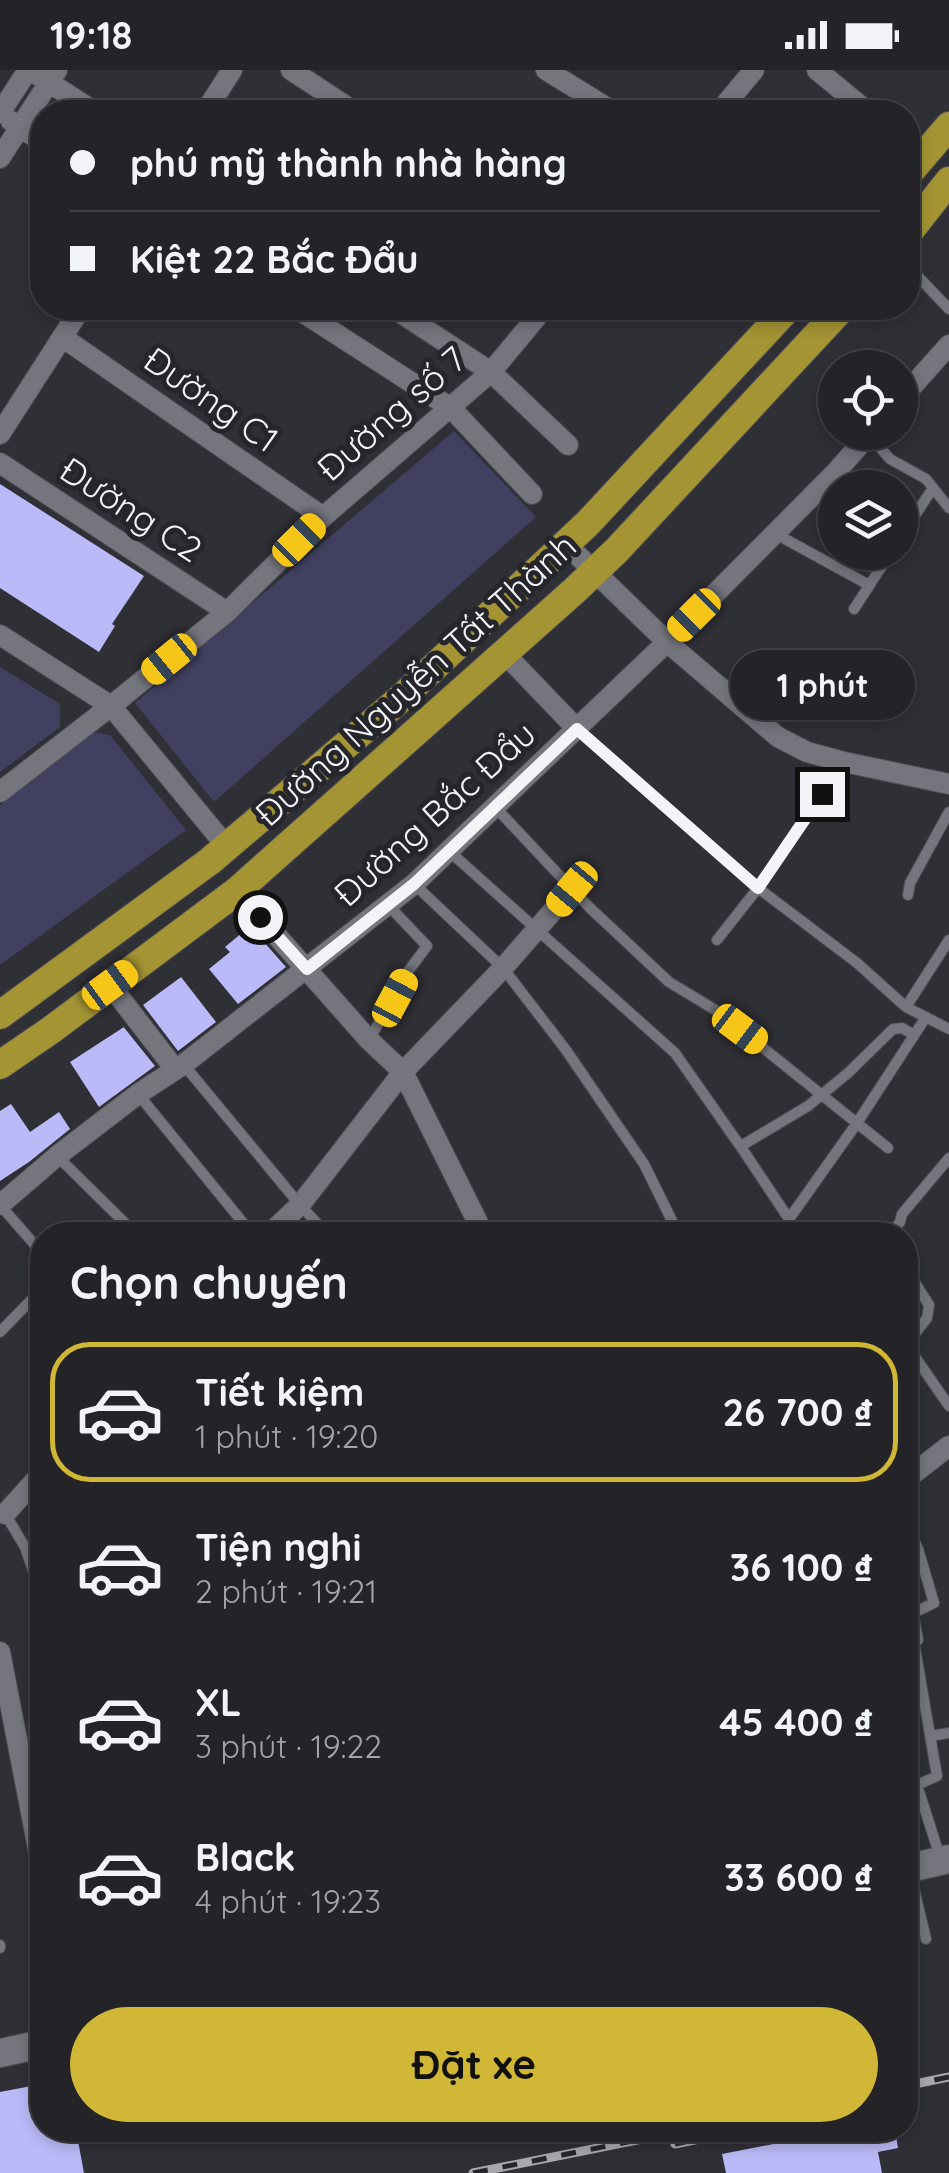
<!DOCTYPE html>
<html lang="vi">
<head>
<meta charset="utf-8">
<style>
	:root { --surface:#232328; --page:#2b2b30; --text:#f1f3f6; --muted:#a3a4a8; --line:#404045; --accent:#d1b736 }
	body { margin:0; font-family:Quicksand,sans-serif; background:var(--page); color:var(--text); height:100vh; display:flex; flex-direction:column; font-size:38px; white-space:nowrap }
	* { box-sizing:border-box; margin:0 }
	p { font-size:32px; color:var(--muted) }
	.icon { flex:none; width:55px; height:55px; fill:none; stroke:currentColor; stroke-width:2; stroke-linecap:round; stroke-linejoin:round }
	.map { position:relative; flex:1; overflow:hidden }
	.details { position:absolute; left:30px; top:1152px; width:888px; height:920px; display:flex; flex-direction:column; background:var(--surface); border-radius:40px; box-shadow:0 5px 15px #0003,0 0 0 2px var(--line) }
	.details>* { flex:none }
	.banner { position:absolute; left:30px; top:30px; width:890px; height:220px; border-radius:40px; box-shadow:0 5px 15px #0003,0 0 0 2px var(--line); display:grid; align-content:center; height:220px; padding:0 40px; background:var(--surface) }
	.fabs { position:absolute; left:818px; top:280px; display:grid; gap:20px }
	.fabs a { display:grid; place-items:center; width:100px; height:100px; border-radius:50%; background:var(--surface); box-shadow:0 5px 15px #0003,0 0 0 2px var(--line); font-size:50px }
	.end { position:absolute; width:45px; height:45px; margin:-22px; border:12px solid #f4f4f8; background:#111; box-shadow:0 0 0 5px #111 }
	.from { border-radius:50% }
	.bubble { position:absolute; height:70px; border-radius:35px; background:var(--surface); box-shadow:0 5px 15px #0003,0 0 0 2px var(--line); font-size:32px; font-weight:700; line-height:70px; text-align:center }
	.car { position:absolute; width:30px; height:60px; margin:-30px -15px; border-radius:12px; box-shadow:0 0 8px 2px #0007; background:linear-gradient(#f5c518 24%,#345 0 40%,#f5c518 0 76%,#345 0 86%,#f5c518 0) }
	.banner b { display:flex; align-items:center; gap:35px; height:95px; font-size:38px }
	.banner b+b { border-top:2px solid var(--line) }
	.banner i { width:25px; height:25px; background:var(--text) }
	ul { padding:0; list-style:none }
	li { display:flex; align-items:center; gap:30px; height:140px; margin:0 20px 15px; padding:0 20px; border:5px solid transparent; border-radius:40px }
	li div { flex:1 }
	li b { display:block; font-size:38px }
	li em { font-style:normal; font-weight:700 }
	li.current { border-color:var(--accent) }
	li>.icon { width:90px; height:90px; stroke-width:1.5 }
	h2 { padding:0 40px; font-size:45px; line-height:120px }
	.cta { display:flex; gap:20px; margin-top:auto; padding:20px 40px }
	.cta a { flex:1; height:115px; border-radius:60px; background:var(--accent); color:#111; font-size:40px; font-weight:700; line-height:115px; text-align:center }
	.status { display:flex; justify-content:space-between; align-items:center; height:70px; padding:0 50px; background:var(--surface); direction:ltr }
	.status svg { height:28px; fill:currentColor }
	.map>svg:first-child { display:block }
	.green { fill:#414061 }
	.building { fill:#babaf8 }
	.lines { fill:none; stroke-linecap:round; stroke-linejoin:round }
	.service-casing { stroke:#4c4c52; stroke-width:12 }
	.minor-casing { stroke:#4c4c52; stroke-width:22 }
	.secondary-casing { stroke:#4c4c52; stroke-width:30 }
	.primary-casing { stroke:#4c4c52; stroke-width:30 }
	.service { stroke:#74757d; stroke-width:10 }
	.minor { stroke:#74757d; stroke-width:20 }
	.secondary { stroke:#74757d; stroke-width:28 }
	.primary { stroke:#a49434; stroke-width:28 }
	.rail-casing { stroke:#a8a8ad; stroke-width:9 }
	.rail { stroke:#25252c; stroke-width:5; stroke-dasharray:15; stroke-linecap:butt }
	.route { stroke:#f4f4f8; stroke-width:12 }
	.labels { text-anchor:middle; stroke-width:10; stroke-linejoin:round; paint-order:stroke }
	.street-label { font-size:35px; fill:#f4f4f8; stroke:#25252c }
</style>
</head>
<body>
<div class="status"><b>19:18</b><svg viewBox="0 0 49 12"><path d="M0 12V9h3v3zM5 12V6h3v6zM10 12V3h3v9zM15 12V0h3v12zM26 1h20v11H26zM47 4h2v5h-2z"/></svg></div>
<div class="map">
<svg width="949" height="2103" viewBox="0 0 949 2103">
	<rect width="100%" height="100%" fill="#2f2f36"/>
	<path class="green" d="M 454,361 L 536,447 L 214,732 L 135,633 Z
		M 0,597 L 60,634 L 60,657 L 0,702 Z
		M 92,662 L 110,665 L 186,760 L 0,895 L 0,735 Z"/>
	<path class="building" d="M 0,414 L 144,506 L 112,554 L 115,556 L 99,582 L 0,518 Z
		M 248,854 L 286,897 L 238,934 L 209,899 L 230,882 L 225,877 L 243,862 L 241,860 Z
		M 181,907 L 216,952 L 178,981 L 143,935 Z
		M 122,955 L 155,996 L 99,1037 L 70,992 L 124,957 Z
		M 11,1034 L 30,1062 L 59,1042 L 70,1059 L 29,1092 L 0,1111 L 0,1041 Z
		M 42,2014 L 42,2060 L 76,2060 L 84,2103 L 0,2103 L 0,2022 Z
		M 845,2060 L 895,2060 L 898,2078 L 878,2082 L 882,2103 L 726,2103 L 722,2084 Z"/>
	<g class="lines">
		<g class="service-casing">
			<path id="service" d="M 908,196 L 949,239
				M 869,365 L 890,389 L 926,409 L 949,438
				M 776,464 L 869,515
				M 900,468 L 933,418
				M 854,539 L 891,482
				M 577,659 L 758,818 L 857,893 L 906,937 L 949,959
				M 495,737 L 590,838 L 669,912 L 717,941 L 888,1078
				M 449,781 L 675,983 L 743,1080 L 789,1149 L 795,1165
				M 414,814 L 503,898 L 566,980 L 644,1094 L 679,1165
				M 908,825 L 910,813 L 949,742
				M 717,870 L 758,818 L 843,693
				M 906,937 L 949,870
				M 369,970 L 409,900 L 427,876 L 388,835
				M 184,995 L 300,1135 L 328,1165
				M 138,1024 L 253,1165
				M 741,1076 L 808,1036 L 848,1003 L 893,959 L 902,958 L 914,965
				M 57,1086 L 137,1165
				M 0,1135 L 35,1175 L 42,1188
				M 789,1149 L 857,1053 L 926,947
				M 890,1165 L 900,1152 L 902,1144 L 949,1088
				M 905,1197 L 929,1235 L 927,1248 L 910,1270 L 913,1284 L 949,1336
				M 0,1262 L 42,1219
				M 4,1442 L 25,1477 L 42,1527
				M 905,1450 L 918,1479 L 934,1533 L 913,1543 L 918,1570 L 914,1572
				M 905,1573 L 914,1572 L 937,1706 L 917,1715 L 941,1790
				M 930,1666 L 949,1663
				M 910,1802 L 926,1869
				M 0,1875 L 0,1878"/>
		</g>
		<g class="minor-casing">
			<path id="minor" d="M 30,0 L 95,42
				M 291,0 L 355,42
				M 546,0 L 614,42
				M 817,0 L 868,42
				M 205,42 L 232,0
				M 719,42 L 754,0
				M 0,43 L 28,0
				M 11,51 L 42,72
				M 0,88 L 57,0
				M 296,238 L 451,338 L 532,424
				M 393,238 L 491,302 L 568,375
				M 62,267 L 323,447
				M 900,330 L 949,275
				M 0,364 L 81,238
				M 0,393 L 227,542
				M 566,474 L 667,572 L 778,667 L 807,682 L 844,692 L 949,714
				M 0,565 L 111,636 L 227,777
				M 504,583 L 577,659
				M 0,722 L 111,636 L 227,542 L 323,447 L 491,302 L 544,238
				M 237,821 L 369,970 L 403,1002 L 484,1165
				M 110,915 L 175,999
				M 0,1135 L 57,1086 L 138,1024 L 184,994 L 414,814 L 667,572 L 836,402 L 871,362
				M 268,1165 L 300,1135 L 403,1002 L 503,898 L 572,819
				M 905,1410 L 949,1376
				M 5,1444 L 42,1403
				M 0,1582 L 42,1799"/>
		</g>
		<g class="secondary-casing">
			<path id="secondary" d="M 905,1799 L 949,1789
				M 0,1983 L 42,1974"/>
		</g>
		<g class="primary-casing">
			<path id="primary" d="M 908,104 L 949,56
				M 908,163 L 949,111
				M 0,945 L 210,791 L 400,629 L 588,453 L 788,238
				M 0,995 L 51,960 L 237,821 L 574,521 L 617,480 L 842,238"/>
		</g>
		<use href="#service" class="service"/>
		<use href="#minor" class="minor"/>
		<use href="#secondary" class="secondary"/>
		<use href="#primary" class="primary"/>
		<g class="rail-casing">
			<path id="rail" d="M 905,2016 L 949,2007
				M 675,2074 L 743,2060
				M 473,2103 L 687,2060"/>
		</g>
		<use href="#rail" class="rail"/>
	</g>
	<g class="lines">
		<path class="route" d="M 260,847 L 307,899 L 414,814 L 577,659 L 758,818 L 822,724"/>
	</g>
	<g class="labels">
		<g class="street-label">
			<text transform="translate(211 330) rotate(35)" y="12">Đường C1</text>
			<text transform="translate(392 344) rotate(-41)" y="12">Đường số 7</text>
			<text transform="translate(131 440) rotate(33)" y="12">Đường C2</text>
			<text transform="translate(416 610) rotate(-42)" y="12">Đường Nguyễn Tất Thành</text>
			<text transform="translate(435 744) rotate(-42)" y="12">Đường Bắc Đẩu</text>
		</g>
	</g>
</svg>
<div class="fabs">
<a><svg class="icon" aria-label="locate" viewBox="0 0 24 24"><circle cx="12" cy="12" r="6"/><path d="M12 2v4M12 18v4M2 12h4M18 12h4"/></svg></a>
<a><svg class="icon" aria-label="layers" viewBox="0 0 24 24"><path d="M12 4l9 5-9 5-9-5zM3 14l9 5 9-5"/></svg></a>
</div>
<i class="end from" style="left:260px;top:847px"></i>
<i class="end" style="left:822px;top:724px"></i>
<div class="bubble" style="left:730px;top:580px;width:185px">1 phút</div>
<i class="car" style="left:299px;top:470px;rotate:45deg"></i>
<i class="car" style="left:694px;top:545px;rotate:225deg"></i>
<i class="car" style="left:169px;top:589px;rotate:231deg"></i>
<i class="car" style="left:572px;top:819px;rotate:220deg"></i>
<i class="car" style="left:110px;top:915px;rotate:54deg"></i>
<i class="car" style="left:395px;top:928px;rotate:28deg"></i>
<i class="car" style="left:740px;top:959px;rotate:127deg"></i>
<div class="banner">
<b><i class="from"></i>phú mỹ thành nhà hàng</b>
<b><i></i>Kiệt 22 Bắc Đẩu</b>
</div>
<section class="details">
<h2>Chọn chuyến</h2>
<ul>
<li class="current"><svg class="icon" aria-label="car" viewBox="0 0 24 24"><path d="M5 17H2v-5l4-1 3-4h7l3 4 3 1v5h-3M9 17h6M6 11h13"/><circle cx="7" cy="17" r="2"/><circle cx="17" cy="17" r="2"/></svg><div><b>Tiết kiệm</b><p>1 phút · 19:20</p></div><em>26 700 ₫</em></li>
<li><svg class="icon" aria-label="car" viewBox="0 0 24 24"><path d="M5 17H2v-5l4-1 3-4h7l3 4 3 1v5h-3M9 17h6M6 11h13"/><circle cx="7" cy="17" r="2"/><circle cx="17" cy="17" r="2"/></svg><div><b>Tiện nghi</b><p>2 phút · 19:21</p></div><em>36 100 ₫</em></li>
<li><svg class="icon" aria-label="car" viewBox="0 0 24 24"><path d="M5 17H2v-5l4-1 3-4h7l3 4 3 1v5h-3M9 17h6M6 11h13"/><circle cx="7" cy="17" r="2"/><circle cx="17" cy="17" r="2"/></svg><div><b>XL</b><p>3 phút · 19:22</p></div><em>45 400 ₫</em></li>
<li><svg class="icon" aria-label="car" viewBox="0 0 24 24"><path d="M5 17H2v-5l4-1 3-4h7l3 4 3 1v5h-3M9 17h6M6 11h13"/><circle cx="7" cy="17" r="2"/><circle cx="17" cy="17" r="2"/></svg><div><b>Black</b><p>4 phút · 19:23</p></div><em>33 600 ₫</em></li>
</ul>
<div class="cta"><a>Đặt xe</a></div>
</section>
</div>
</body>
</html>
